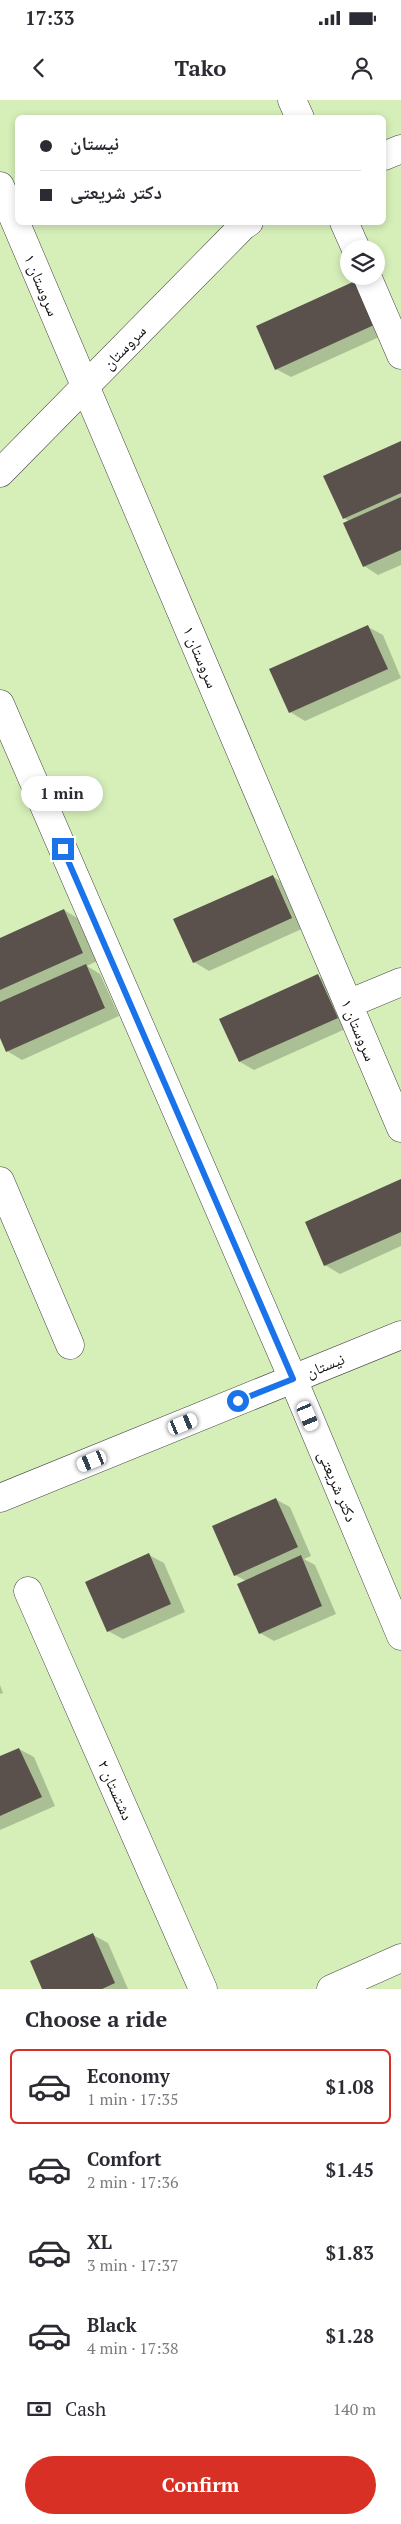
<!DOCTYPE html>
<html lang="en">
<head>
<meta charset="utf-8">
<style>
	:root { --surface:#fff; --page:#f7f7f7; --text:#2b2b33; --muted:#7c7c81; --line:#e1e1e2; --accent:#d93025 }
	body { margin:0; font-family:"PT Serif","Noto Naskh Arabic",serif; background:var(--page); color:var(--text); height:100vh; display:flex; flex-direction:column; font-size:19px; white-space:nowrap }
	* { box-sizing:border-box; margin:0 }
	p { font-size:16px; color:var(--muted) }
	.icon { flex:none; width:28px; height:28px; fill:none; stroke:currentColor; stroke-width:2; stroke-linecap:round; stroke-linejoin:round }
	.map { position:relative; height:1889px; overflow:hidden }
	.details { display:flex; flex-direction:column; background:var(--surface); flex:1 }
	.details>* { flex:none }
	.banner { position:absolute; left:15px; top:15px; width:371px; height:110px; border-radius:8px; box-shadow:0 2px 8px #0003; display:grid; align-content:center; height:110px; padding:0 25px; background:var(--surface) }
	.controls { position:absolute; left:340px; top:140px; display:grid; gap:10px }
	.controls a { display:grid; place-items:center; width:45px; height:45px; border-radius:50%; background:var(--surface); box-shadow:0 2px 8px #0003; font-size:25px }
	.end { position:absolute; width:22px; height:22px; margin:-11px; border:6px solid #1a73e8; background:#fff; box-shadow:0 0 0 2px #fff }
	.from { border-radius:50% }
	.bubble { position:absolute; height:35px; border-radius:18px; background:var(--surface); box-shadow:0 2px 8px #0003; font-size:16px; font-weight:700; line-height:35px; text-align:center }
	.car { position:absolute; width:15px; height:30px; margin:-15px -8px; border-radius:6px; box-shadow:0 0 4px 1px #0007; background:linear-gradient(#fff 24%,#345 0 40%,#fff 0 76%,#345 0 86%,#fff 0) }
	.banner b { display:flex; align-items:center; gap:18px; height:48px; font-size:19px }
	.banner b+b { border-top:1px solid var(--line) }
	.banner i { width:12px; height:12px; background:var(--text) }
	ul { padding:0; list-style:none }
	li { display:flex; align-items:center; gap:15px; height:75px; margin:0 10px 8px; padding:0 15px; border:2px solid transparent; border-radius:8px }
	li div { flex:1 }
	li b { display:block; font-size:19px }
	li em { font-style:normal; font-weight:700 }
	li.on { border-color:var(--accent) }
	li>.icon { width:45px; height:45px; stroke-width:1.5 }
	h2 { padding:0 25px; font-size:22px; line-height:60px }
	.pay { display:flex; align-items:center; gap:12px; height:55px; padding:0 25px; font-size:19px }
	.pay p { margin-inline-start:auto }
	.button { display:flex; gap:10px; margin-top:auto; padding:10px 25px }
	.button a { flex:1; height:58px; border-radius:30px; background:var(--accent); color:#fff; font-size:20px; font-weight:700; line-height:58px; text-align:center }
	.status { display:flex; justify-content:space-between; align-items:center; height:35px; padding:0 25px; background:var(--surface); direction:ltr }
	.status svg { height:14px; fill:currentColor }
	header { display:flex; justify-content:space-between; align-items:center; height:65px; padding:0 25px; background:var(--surface); font-size:22px; font-weight:700 }
	.map>svg:first-child { display:block }
	.green { fill:#d6efb9; fill-rule:evenodd }
	.shadow { fill:#0003 }
	.building { fill:#5b514c }
	.lines { fill:none; stroke-linecap:round; stroke-linejoin:round }
	.minor-casing { stroke:#444; stroke-width:29 }
	.minor { stroke:#fff; stroke-width:28 }
	.route { stroke:#1a73e8; stroke-width:6 }
	.labels { text-anchor:middle; stroke-width:5; stroke-linejoin:round; paint-order:stroke }
	.street-label { font-size:16px; fill:#111; stroke:#fff }
</style>
</head>
<body>
<div class="status"><b>17:33</b><svg viewBox="0 0 49 12"><path d="M0 12V9h3v3zM5 12V6h3v6zM10 12V3h3v9zM15 12V0h3v12zM26 1h20v11H26zM47 4h2v5h-2z"/></svg></div>
<header><svg class="icon" aria-label="back" viewBox="0 0 24 24"><path d="M15 5l-7 7 7 7"/></svg>Tako<svg class="icon" aria-label="person" viewBox="0 0 24 24"><circle cx="12" cy="8" r="4"/><path d="M4 21q1-7 8-7t8 7"/></svg></header>
<div class="map">
<svg width="401" height="1889" viewBox="0 0 401 1889">
	<rect width="100%" height="100%" fill="#fffdf4"/>
	<path class="green" d="M 0,0 L 401,0 L 401,1889 L 0,1889 ZM 18,18 L 384,18 L 384,122 L 18,122 ZM 349,149 L 376,149 L 376,176 L 349,176 Z"/>
	<path class="shadow" d="M 355,182 L 388,233 L 291,277 L 276,269 Z
		M 401,342 L 401,465 L 378,475 L 364,466 L 350,422 L 344,418 L 325,376 Z
		M 368,527 L 383,535 L 401,578 L 305,621 L 290,612 Z
		M 272,776 L 287,785 L 306,827 L 209,871 L 194,862 Z
		M 64,810 L 79,819 L 97,861 L 87,866 L 100,874 L 119,916 L 22,960 L 7,951 L 0,935 L 0,839 Z
		M 318,876 L 332,884 L 352,926 L 254,970 L 240,962 Z
		M 401,1080 L 401,1146 L 340,1174 L 325,1165 Z
		M 275,1399 L 290,1407 L 311,1456 L 304,1459 L 315,1465 L 336,1514 L 274,1541 L 260,1533 L 246,1481 L 235,1475 Z
		M 149,1455 L 164,1463 L 185,1512 L 123,1539 L 108,1531 Z
		M 0,1585 L 3,1593 L 0,1594 Z
		M 19,1649 L 34,1657 L 55,1706 L 0,1730 L 0,1657 Z
		M 93,1835 L 108,1843 L 128,1889 L 43,1889 Z"/>
	<path class="building" d="M 355,181 L 374,225 L 275,270 L 256,226 Z
		M 401,341 L 401,393 L 343,419 L 323,376 Z
		M 401,397 L 401,450 L 363,467 L 343,423 Z
		M 368,525 L 388,569 L 289,613 L 269,569 Z
		M 273,775 L 292,818 L 193,863 L 173,819 Z
		M 64,809 L 83,853 L 0,890 L 0,838 Z
		M 86,864 L 105,908 L 6,952 L 0,938 L 0,902 Z
		M 318,874 L 338,918 L 239,962 L 219,919 Z
		M 401,1079 L 401,1132 L 324,1166 L 305,1122 Z
		M 276,1398 L 298,1447 L 234,1476 L 212,1426 Z
		M 149,1453 L 171,1504 L 107,1532 L 85,1482 Z
		M 301,1455 L 322,1506 L 259,1534 L 237,1484 Z
		M 19,1648 L 42,1697 L 0,1716 L 0,1656 Z
		M 93,1833 L 115,1883 L 102,1889 L 42,1889 L 30,1861 Z"/>
	<g class="lines">
		<g class="minor-casing">
			<path id="minor" d="M 292,0 L 300,18
				M 384,56 L 401,49
				M 0,86 L 401,1028
				M 344,122 L 356,149
				M 367,176 L 401,255
				M 0,373 L 243,126 L 249,122
				M 0,604 L 293,1279 L 401,1536
				M 348,904 L 401,882
				M 0,1081 L 70,1245
				M 0,1398 L 401,1235
				M 28,1491 L 203,1889
				M 331,1889 L 401,1858"/>
		</g>
		<use href="#minor" class="minor"/>
	</g>
	<g class="lines">
		<path class="route" d="M 63,749 L 293,1279 L 238,1301"/>
	</g>
	<g class="labels">
		<g class="street-label">
			<text transform="translate(42 185) rotate(67)" y="6">سروستان ۱</text>
			<text transform="translate(124 247) rotate(-46)" y="6">سروستان</text>
			<text transform="translate(201 557) rotate(67)" y="6">سروستان ۱</text>
			<text transform="translate(359 930) rotate(67)" y="6">سروستان ۱</text>
			<text transform="translate(325 1265) rotate(-22)" y="6">نیستان</text>
			<text transform="translate(338 1386) rotate(67)" y="6">دکتر شریعتی</text>
			<text transform="translate(116 1690) rotate(66)" y="6">دشتستان ۲</text>
		</g>
	</g>
</svg>
<div class="controls">
<a><svg class="icon" aria-label="layers" viewBox="0 0 24 24"><path d="M12 4l9 5-9 5-9-5zM3 14l9 5 9-5"/></svg></a>
</div>
<i class="end from" style="left:238px;top:1301px"></i>
<i class="end" style="left:63px;top:749px"></i>
<div class="bubble" style="left:21px;top:676px;width:82px">1 min</div>
<i class="car" style="left:308px;top:1316px;rotate:157deg"></i>
<i class="car" style="left:183px;top:1324px;rotate:68deg"></i>
<i class="car" style="left:92px;top:1361px;rotate:248deg"></i>
<div class="banner">
<b><i class="from"></i>نیستان</b>
<b><i></i>دکتر شریعتی</b>
</div>
</div>
<section class="details">
<h2>Choose a ride</h2>
<ul>
<li class="on"><svg class="icon" aria-label="car" viewBox="0 0 24 24"><path d="M5 17H2v-5l4-1 3-4h7l3 4 3 1v5h-3M9 17h6M6 11h13"/><circle cx="7" cy="17" r="2"/><circle cx="17" cy="17" r="2"/></svg><div><b>Economy</b><p>1 min · 17:35</p></div><em>$1.08</em></li>
<li><svg class="icon" aria-label="car" viewBox="0 0 24 24"><path d="M5 17H2v-5l4-1 3-4h7l3 4 3 1v5h-3M9 17h6M6 11h13"/><circle cx="7" cy="17" r="2"/><circle cx="17" cy="17" r="2"/></svg><div><b>Comfort</b><p>2 min · 17:36</p></div><em>$1.45</em></li>
<li><svg class="icon" aria-label="car" viewBox="0 0 24 24"><path d="M5 17H2v-5l4-1 3-4h7l3 4 3 1v5h-3M9 17h6M6 11h13"/><circle cx="7" cy="17" r="2"/><circle cx="17" cy="17" r="2"/></svg><div><b>XL</b><p>3 min · 17:37</p></div><em>$1.83</em></li>
<li><svg class="icon" aria-label="car" viewBox="0 0 24 24"><path d="M5 17H2v-5l4-1 3-4h7l3 4 3 1v5h-3M9 17h6M6 11h13"/><circle cx="7" cy="17" r="2"/><circle cx="17" cy="17" r="2"/></svg><div><b>Black</b><p>4 min · 17:38</p></div><em>$1.28</em></li>
</ul>
<div class="pay"><svg class="icon" aria-label="cash" viewBox="0 0 24 24"><path d="M3 7h18v10H3z"/><circle cx="12" cy="12" r="2"/></svg>Cash<p>140 m</p></div>
<div class="button"><a>Confirm</a></div>
</section>
</body>
</html>
